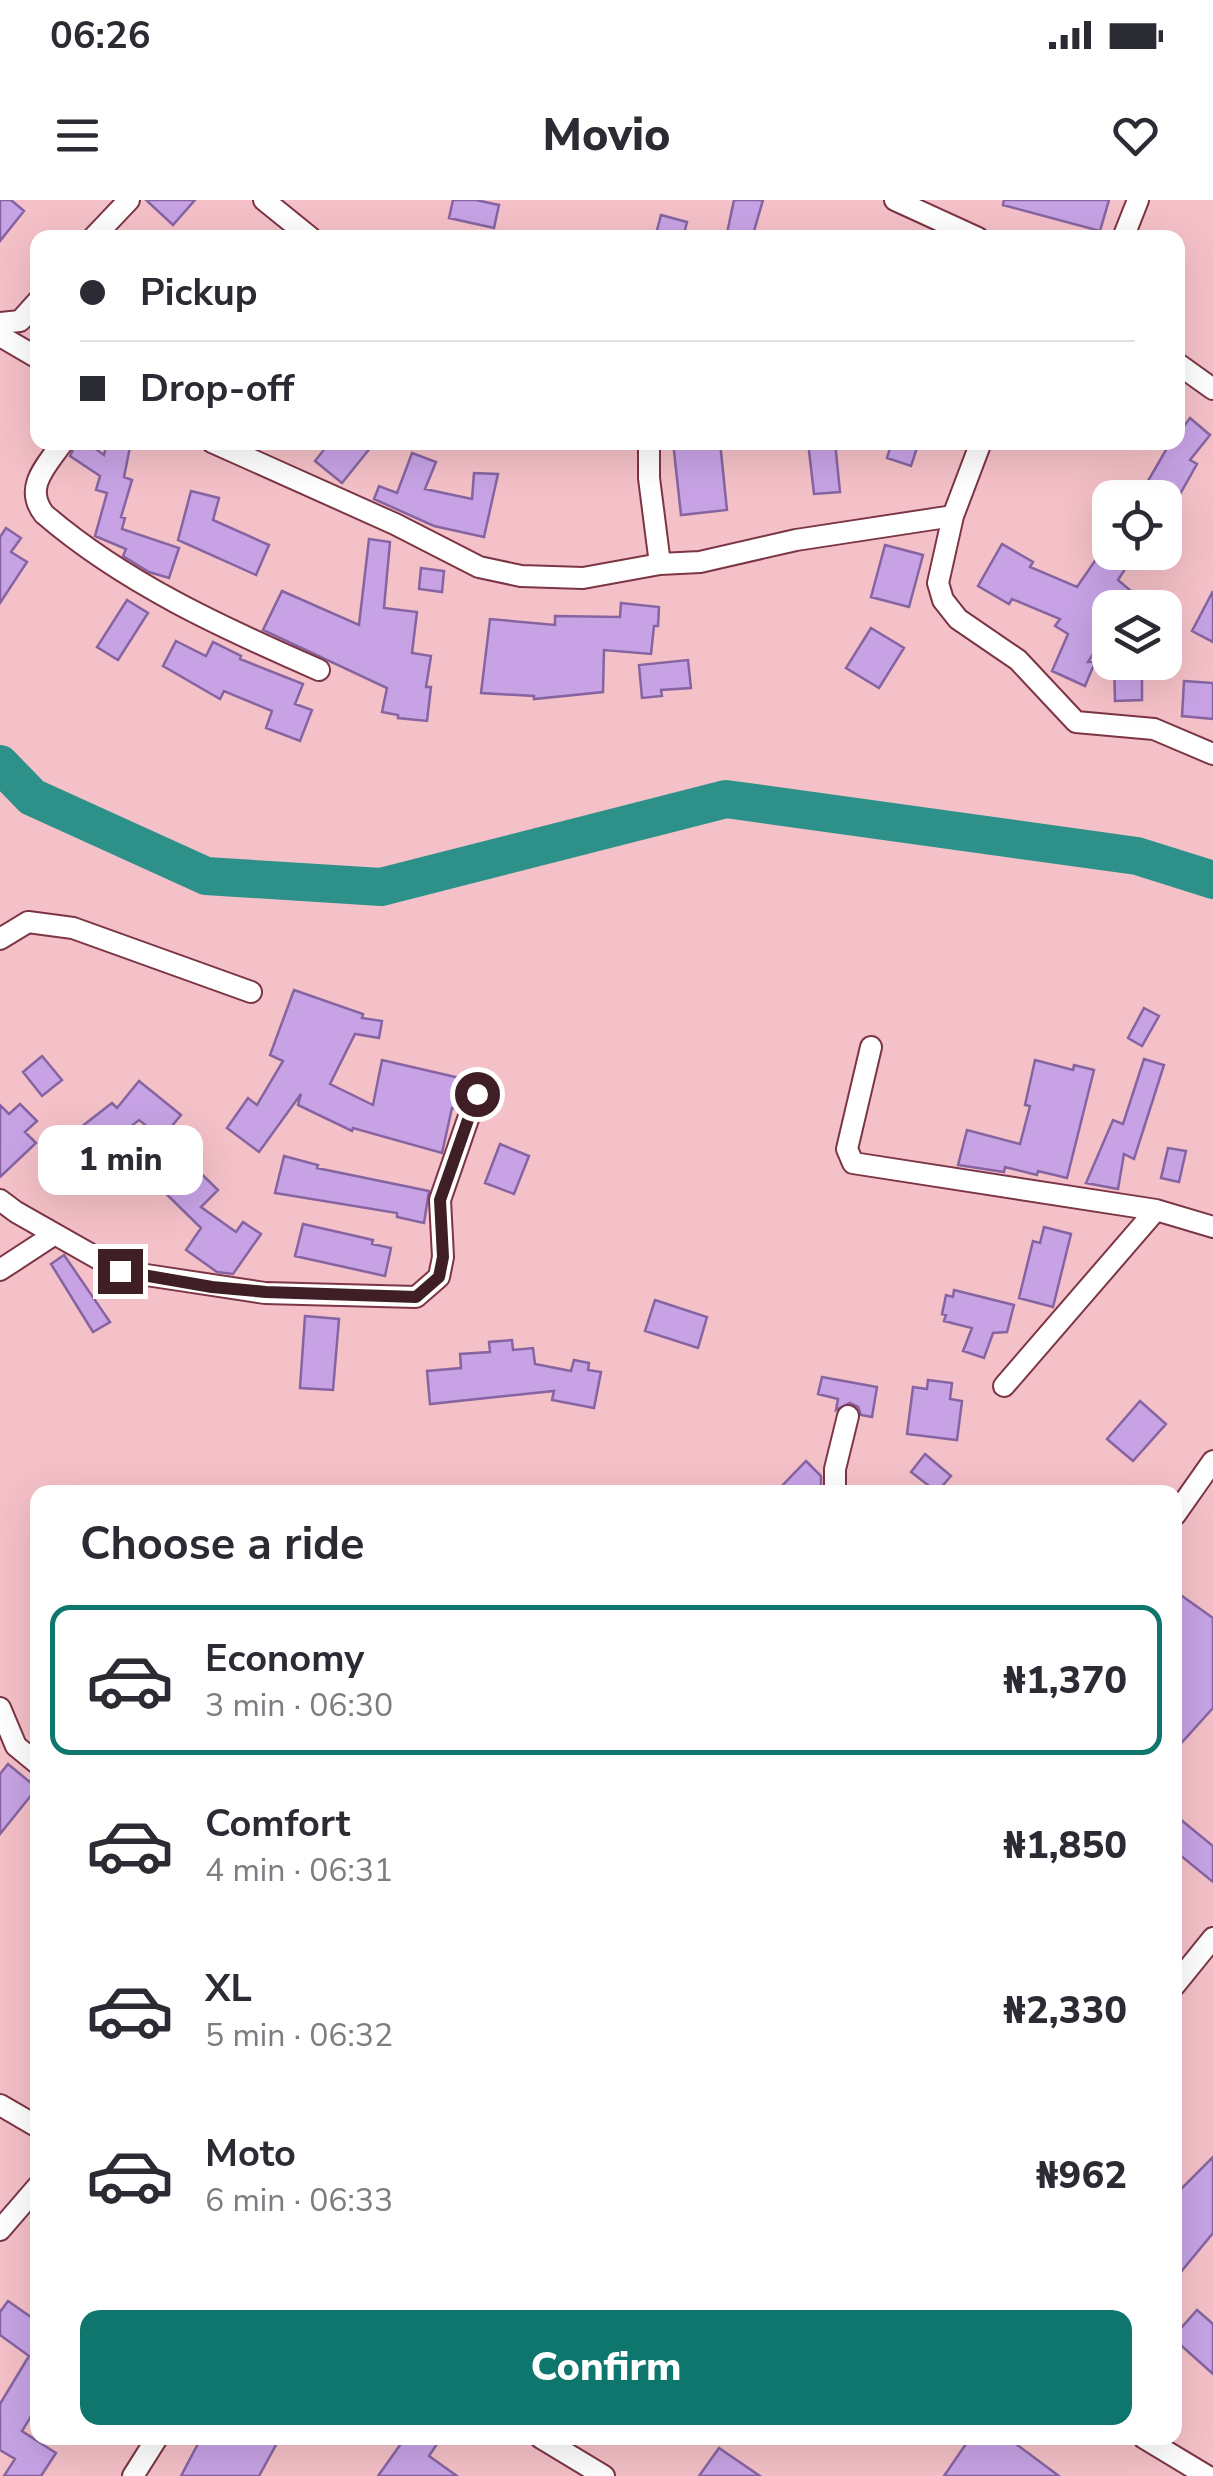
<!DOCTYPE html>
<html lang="en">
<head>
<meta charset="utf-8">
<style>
	:root { --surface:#fff; --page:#f2f2f3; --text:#2b2b33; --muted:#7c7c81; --line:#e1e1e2; --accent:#0f766e }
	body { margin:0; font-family:"Nunito Sans",sans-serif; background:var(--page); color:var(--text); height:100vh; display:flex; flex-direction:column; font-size:38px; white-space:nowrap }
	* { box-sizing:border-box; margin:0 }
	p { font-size:32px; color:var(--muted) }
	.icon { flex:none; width:55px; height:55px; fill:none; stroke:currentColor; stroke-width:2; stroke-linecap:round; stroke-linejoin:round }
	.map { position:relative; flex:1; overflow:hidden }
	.details { position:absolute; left:30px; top:1285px; width:1152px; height:960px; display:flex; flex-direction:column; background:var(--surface); border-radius:20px; box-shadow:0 10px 40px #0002 }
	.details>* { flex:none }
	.hud { position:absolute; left:30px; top:30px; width:1155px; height:220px; border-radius:20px; box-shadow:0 10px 40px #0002; display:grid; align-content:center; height:220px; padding:0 50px; background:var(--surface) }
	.buttons { position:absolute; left:1092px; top:280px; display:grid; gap:20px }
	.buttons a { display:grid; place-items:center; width:90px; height:90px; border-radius:20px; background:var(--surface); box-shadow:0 10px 40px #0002; font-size:50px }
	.end { position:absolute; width:45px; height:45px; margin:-22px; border:12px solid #3f1f25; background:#fff; box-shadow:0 0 0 5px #fff }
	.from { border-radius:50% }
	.bubble { position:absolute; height:70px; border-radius:20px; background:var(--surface); box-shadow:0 10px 40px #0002; font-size:32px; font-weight:800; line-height:70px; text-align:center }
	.hud b { display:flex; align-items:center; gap:35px; height:95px; font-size:38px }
	.hud b+b { border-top:2px solid var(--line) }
	.hud i { width:25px; height:25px; background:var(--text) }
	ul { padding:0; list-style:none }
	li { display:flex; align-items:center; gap:30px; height:150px; margin:0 20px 15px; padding:0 30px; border:5px solid transparent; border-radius:20px }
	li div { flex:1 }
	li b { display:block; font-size:38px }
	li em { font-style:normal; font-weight:800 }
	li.current { border-color:var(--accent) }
	li>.icon { width:90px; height:90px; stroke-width:1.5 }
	h2 { padding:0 50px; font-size:45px; line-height:120px }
	.action { display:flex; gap:20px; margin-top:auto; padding:20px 50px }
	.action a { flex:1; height:115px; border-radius:20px; background:var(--accent); color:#fff; font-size:40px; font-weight:800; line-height:115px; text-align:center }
	.status { display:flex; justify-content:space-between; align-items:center; height:70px; padding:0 50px; background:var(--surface); direction:ltr }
	.status svg { height:28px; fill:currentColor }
	header { display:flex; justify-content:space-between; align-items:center; height:130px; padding:0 50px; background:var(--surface); font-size:45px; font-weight:800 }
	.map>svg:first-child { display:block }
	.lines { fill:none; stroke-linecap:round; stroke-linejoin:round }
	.river { stroke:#2d918a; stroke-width:38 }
	.building { fill:#c7a3e5; stroke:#8664a1; stroke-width:2.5 }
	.street-casing { stroke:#7c3544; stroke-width:24 }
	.street { stroke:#fff; stroke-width:20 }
	.route { stroke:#3f1f25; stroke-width:12 }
</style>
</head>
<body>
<div class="status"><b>06:26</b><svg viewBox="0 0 49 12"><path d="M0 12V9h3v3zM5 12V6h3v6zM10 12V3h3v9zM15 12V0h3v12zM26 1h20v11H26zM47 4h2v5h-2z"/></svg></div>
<header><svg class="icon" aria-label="menu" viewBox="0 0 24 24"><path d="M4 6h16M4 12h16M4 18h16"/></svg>Movio<svg class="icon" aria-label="heart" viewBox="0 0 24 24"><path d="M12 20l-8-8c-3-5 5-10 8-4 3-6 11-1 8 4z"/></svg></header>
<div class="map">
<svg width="1213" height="2276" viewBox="0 0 1213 2276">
	<rect width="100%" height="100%" fill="#f5c1c8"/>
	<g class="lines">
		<path class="river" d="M 0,564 L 32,597 L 206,676 L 381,687 L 726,599 L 1137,656 L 1213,680"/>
	</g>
	<path class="building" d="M 0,0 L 11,0 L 24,11 L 0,41 Z
		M 146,0 L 195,0 L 173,25 Z
		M 453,0 L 476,0 L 499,5 L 494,28 L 449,18 Z
		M 734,0 L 763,0 L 752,38 L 726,38 Z
		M 1004,0 L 1109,0 L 1100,31 L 1003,5 Z
		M 661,15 L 687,22 L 683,38 L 655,38 Z
		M 1190,218 L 1210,235 L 1190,260 L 1197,264 L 1175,303 L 1145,286 L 1170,243 L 1178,242 L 1178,234 Z
		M 77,242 L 86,242 L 104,255 L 107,242 L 131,242 L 124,277 L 132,280 L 121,317 L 125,318 L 122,329 L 179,348 L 169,378 L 149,372 L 123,356 L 126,349 L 95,336 L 107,293 L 96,290 L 100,276 L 70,256 Z
		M 330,242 L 375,242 L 342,283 L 315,261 Z
		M 673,242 L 720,242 L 727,310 L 681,315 Z
		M 808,242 L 835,242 L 840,292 L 814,294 Z
		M 892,242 L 919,242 L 911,266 L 887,258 Z
		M 412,253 L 436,262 L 425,289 L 472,299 L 474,273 L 498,274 L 484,337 L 434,326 L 374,299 L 379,286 L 397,293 Z
		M 191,291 L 219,298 L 213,320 L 269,345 L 256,375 L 178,340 Z
		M 6,328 L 21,338 L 11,352 L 27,362 L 0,403 L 0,337 Z
		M 369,339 L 390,342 L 384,408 L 417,412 L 412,453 L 431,456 L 426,487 L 431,487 L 427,521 L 398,518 L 398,515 L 382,512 L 387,488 L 263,430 L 282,391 L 359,425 Z
		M 1110,339 L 1110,352 L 1136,352 L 1118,380 L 1151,408 L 1110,408 L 1110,427 L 1088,462 L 1095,462 L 1085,486 L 1052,471 L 1068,434 L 1055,426 L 1060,419 L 1012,399 L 1009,404 L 978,386 L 1002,344 L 1033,362 L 1030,367 L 1077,387 Z
		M 885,345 L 923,355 L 909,407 L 871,397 Z
		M 421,368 L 444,371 L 442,392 L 419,389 Z
		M 1213,391 L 1213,442 L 1192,431 Z
		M 127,400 L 148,413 L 118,460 L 97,447 Z
		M 621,403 L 659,407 L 658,426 L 654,426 L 651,454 L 604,450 L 603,492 L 534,499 L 534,496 L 481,493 L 490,419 L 555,425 L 555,416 L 620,417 Z
		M 871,428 L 904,448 L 879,488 L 846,468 Z
		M 176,441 L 206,456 L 213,442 L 241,456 L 240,459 L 303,484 L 295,504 L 312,510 L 300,541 L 266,528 L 272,511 L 224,491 L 220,499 L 163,466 Z
		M 688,460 L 691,488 L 661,490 L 662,496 L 642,498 L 639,465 Z
		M 1114,462 L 1142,462 L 1142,500 L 1115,501 Z
		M 1184,481 L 1213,483 L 1213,519 L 1182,516 Z
		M 294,790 L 363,814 L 362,818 L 382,821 L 379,838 L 355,834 L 330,884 L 373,905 L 382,860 L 464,879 L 457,909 L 452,908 L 442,953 L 353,928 L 352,931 L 298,905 L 301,894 L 259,952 L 227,928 L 248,898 L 257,905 L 283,861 L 270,855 Z
		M 1144,808 L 1159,816 L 1142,846 L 1128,838 Z
		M 42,856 L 62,880 L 42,896 L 23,872 Z
		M 1144,859 L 1164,865 L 1134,959 L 1124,954 L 1118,989 L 1086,983 L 1113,920 L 1123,924 Z
		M 1035,860 L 1073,870 L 1074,865 L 1094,870 L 1067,978 L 1038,971 L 1037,975 L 1005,967 L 1004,972 L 958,965 L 967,930 L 1020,944 L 1030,906 L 1025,905 Z
		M 139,881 L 181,915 L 162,938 L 139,920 L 68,976 L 49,952 L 112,903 L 117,908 Z
		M 20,904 L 37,921 L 25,932 L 36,943 L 0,977 L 0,905 L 9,914 Z
		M 500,944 L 529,956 L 514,994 L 485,983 Z
		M 1168,948 L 1186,951 L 1179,982 L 1161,978 Z
		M 176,949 L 218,990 L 201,1007 L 236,1032 L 243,1022 L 261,1034 L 233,1074 L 217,1072 L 186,1050 L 201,1028 L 149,977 Z
		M 284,956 L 318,965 L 317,968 L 429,991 L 424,1023 L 397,1017 L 397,1013 L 275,993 Z
		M 303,1024 L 373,1040 L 372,1044 L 391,1048 L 385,1076 L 295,1056 Z
		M 1044,1027 L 1071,1034 L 1053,1107 L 1019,1098 L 1033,1041 L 1040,1043 Z
		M 64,1055 L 110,1122 L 93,1132 L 51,1064 Z
		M 954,1090 L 1014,1105 L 1007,1132 L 993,1133 L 984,1158 L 963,1151 L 972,1128 L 944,1121 L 946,1115 L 942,1114 L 946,1095 L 953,1097 Z
		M 655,1100 L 707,1117 L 698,1148 L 645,1131 Z
		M 305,1116 L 339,1119 L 333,1190 L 300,1188 Z
		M 512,1140 L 513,1150 L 533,1148 L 535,1164 L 571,1171 L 574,1160 L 589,1163 L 588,1170 L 601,1172 L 594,1208 L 552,1200 L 554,1191 L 430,1204 L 427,1171 L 461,1168 L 460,1154 L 490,1152 L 489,1142 Z
		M 822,1177 L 877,1187 L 872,1217 L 861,1215 L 858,1207 L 850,1203 L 836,1210 L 838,1199 L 818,1194 Z
		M 928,1180 L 952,1183 L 950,1199 L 962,1201 L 957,1240 L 907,1234 L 913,1187 L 927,1189 Z
		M 1140,1201 L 1166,1224 L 1133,1261 L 1107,1239 Z
		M 925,1254 L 951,1276 L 937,1292 L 911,1272 Z
		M 806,1261 L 821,1276 L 821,1285 L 814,1292 L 776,1292 Z
		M 1175,1391 L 1213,1418 L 1213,1508 L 1175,1550 Z
		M 8,1564 L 37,1588 L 0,1634 L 0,1574 Z
		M 1175,1615 L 1213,1646 L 1213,1682 L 1175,1651 Z
		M 1213,1957 L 1213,2033 L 1175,2079 L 1175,1995 Z
		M 8,2101 L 38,2122 L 38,2205 L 22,2231 L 56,2253 L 41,2276 L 4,2276 L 15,2259 L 0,2250 L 0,2204 L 29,2156 L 0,2135 L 0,2112 Z
		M 1197,2110 L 1213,2124 L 1213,2174 L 1175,2140 L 1175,2135 Z
		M 201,2238 L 266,2238 L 277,2243 L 259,2276 L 181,2276 Z
		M 405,2238 L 441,2238 L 429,2256 L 457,2276 L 378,2276 Z
		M 970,2238 L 1008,2238 L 1059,2276 L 944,2276 Z
		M 719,2248 L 760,2276 L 699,2276 Z"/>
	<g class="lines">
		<g class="street-casing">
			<path id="street" d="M 264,0 L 311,38
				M 895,0 L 978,38
				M 93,38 L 129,0
				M 1123,38 L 1138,0
				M 0,123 L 20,121 L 38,101
				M 0,136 L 38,158
				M 1178,164 L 1213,189
				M 63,242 C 47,265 23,287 44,314 C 124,383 223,428 319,470
				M 212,242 L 395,324 L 479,367 L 521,376 L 583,378 L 660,364 L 700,362 L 796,340 L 953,316
				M 649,242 L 649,278 L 660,364
				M 981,242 L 953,316 L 938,383 L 943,400 L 958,419 L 1018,460 L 1076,522 L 1154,529 L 1213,554
				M 0,739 L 28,722 L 73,728 L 251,792
				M 871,847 L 847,949 L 853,963 L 1156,1010 L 1213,1027
				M 0,1000 L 16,1012 L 120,1071 L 265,1093 L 416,1097 L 439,1077 L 443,1057 L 440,1000 L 477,893
				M 0,1070 L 55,1034
				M 1004,1186 L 1156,1010
				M 835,1292 L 835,1269 L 848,1216
				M 1175,1315 L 1213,1261
				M 0,1508 L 16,1546 L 38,1564
				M 1175,1785 L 1213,1738
				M 0,1905 L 38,1927
				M 0,2030 L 38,1986
				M 541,2238 L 604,2276
				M 1144,2238 L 1207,2276
				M 133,2276 L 157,2238"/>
		</g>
		<use href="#street" class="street"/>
	</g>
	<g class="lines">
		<path class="route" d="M 120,1071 L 212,1087 L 266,1092 L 416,1097 L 439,1077 L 443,1057 L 440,1000 L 477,894"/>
	</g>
</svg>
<div class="buttons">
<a><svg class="icon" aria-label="locate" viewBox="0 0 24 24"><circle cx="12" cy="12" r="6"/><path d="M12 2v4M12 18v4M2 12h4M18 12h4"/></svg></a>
<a><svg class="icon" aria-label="layers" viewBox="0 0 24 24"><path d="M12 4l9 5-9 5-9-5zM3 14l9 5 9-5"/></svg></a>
</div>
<i class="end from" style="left:477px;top:894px"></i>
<i class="end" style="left:120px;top:1071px"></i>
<div class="bubble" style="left:38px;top:925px;width:165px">1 min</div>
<div class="hud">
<b><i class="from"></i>Pickup</b>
<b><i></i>Drop-off</b>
</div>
<section class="details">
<h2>Choose a ride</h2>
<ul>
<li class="current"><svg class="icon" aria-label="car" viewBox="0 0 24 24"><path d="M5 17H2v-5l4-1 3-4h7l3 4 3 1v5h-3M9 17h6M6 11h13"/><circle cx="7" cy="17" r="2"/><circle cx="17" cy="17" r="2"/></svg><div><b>Economy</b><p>3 min · 06:30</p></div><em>₦1,370</em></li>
<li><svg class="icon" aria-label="car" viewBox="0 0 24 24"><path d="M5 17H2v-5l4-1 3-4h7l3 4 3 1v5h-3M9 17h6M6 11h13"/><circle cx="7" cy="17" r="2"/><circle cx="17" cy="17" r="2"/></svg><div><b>Comfort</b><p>4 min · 06:31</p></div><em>₦1,850</em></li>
<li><svg class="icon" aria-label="car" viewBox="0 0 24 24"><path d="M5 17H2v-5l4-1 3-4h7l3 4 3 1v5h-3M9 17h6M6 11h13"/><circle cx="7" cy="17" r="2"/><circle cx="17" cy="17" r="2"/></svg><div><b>XL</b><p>5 min · 06:32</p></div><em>₦2,330</em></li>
<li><svg class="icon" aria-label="car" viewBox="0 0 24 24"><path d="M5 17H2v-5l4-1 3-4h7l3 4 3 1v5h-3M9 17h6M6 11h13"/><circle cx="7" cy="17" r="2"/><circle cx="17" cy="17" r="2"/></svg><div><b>Moto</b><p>6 min · 06:33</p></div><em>₦962</em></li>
</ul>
<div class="action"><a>Confirm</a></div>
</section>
</div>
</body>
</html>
